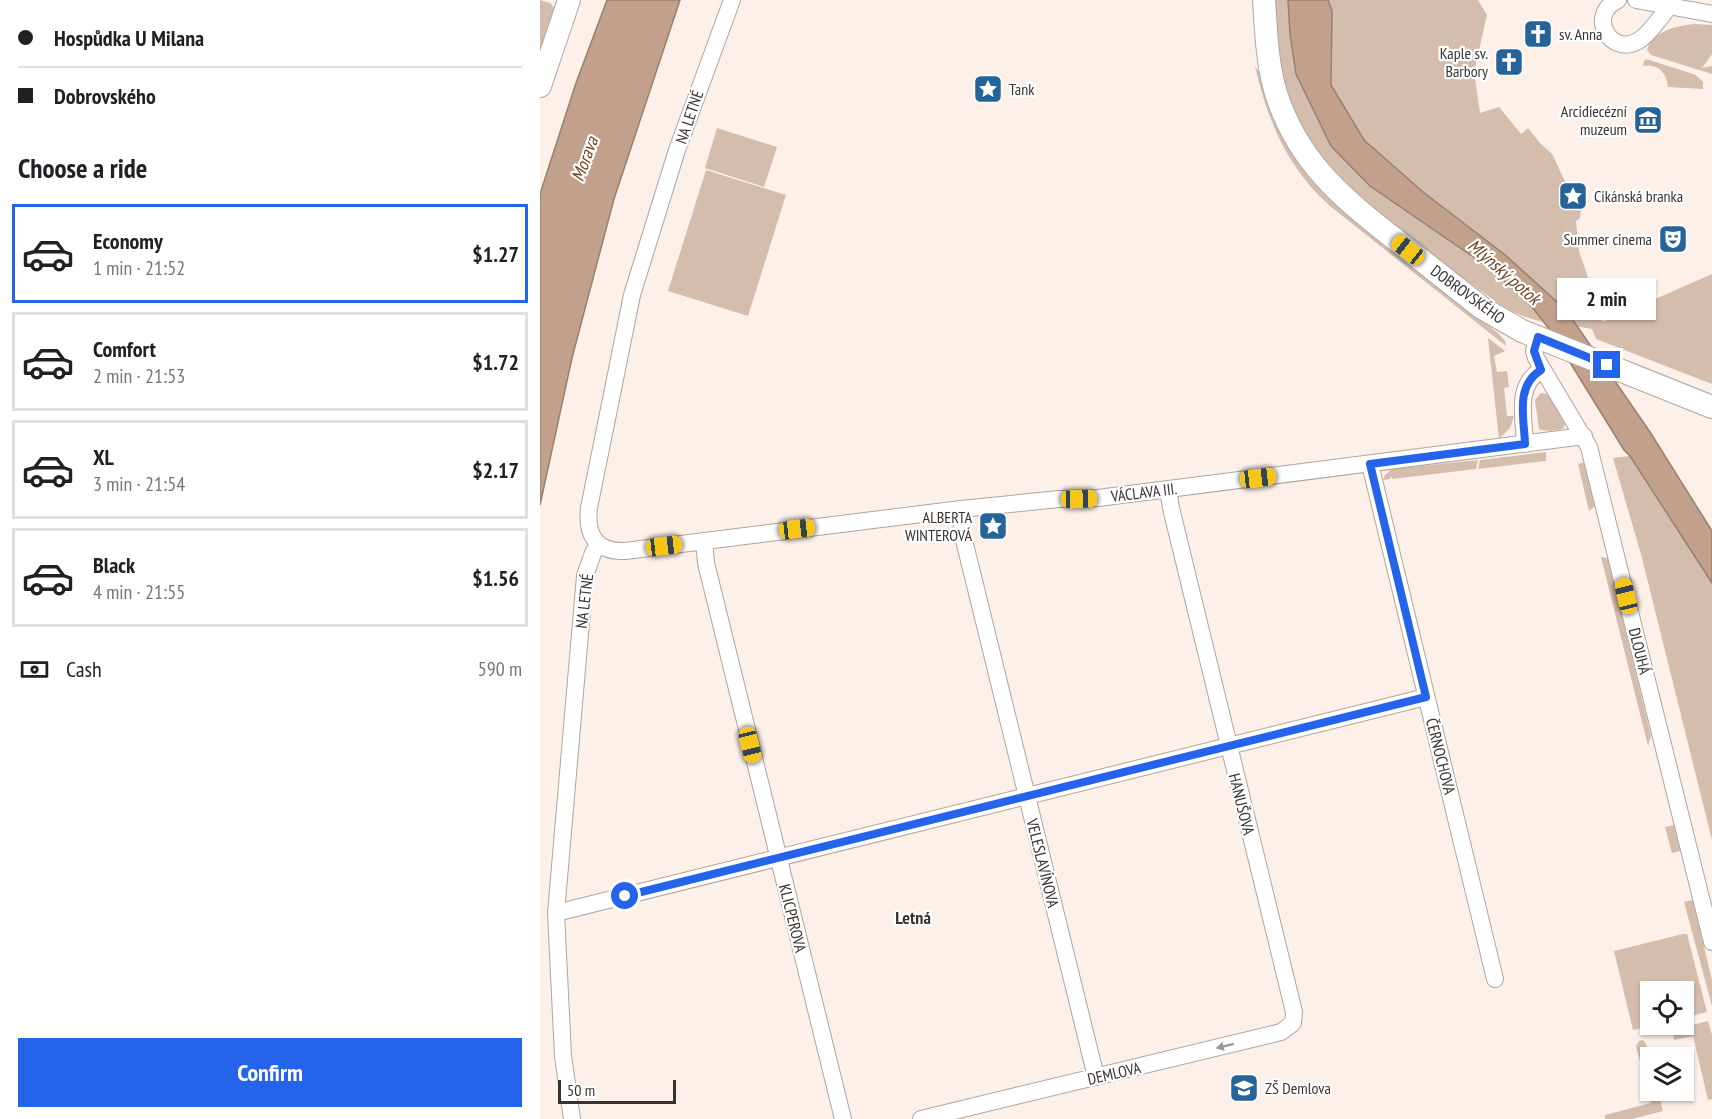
<!DOCTYPE html>
<html lang="en">
<head>
<meta charset="utf-8">
<style>
	:root { --surface:#fff; --page:#f6f6f6; --text:#202124; --muted:#757577; --line:#e0e0e0; --accent:#2563eb }
	body { margin:0; font-family:"PT Sans Narrow",sans-serif; background:var(--page); color:var(--text); height:100vh; display:flex; flex-direction:column; font-size:22px; white-space:nowrap }
	* { box-sizing:border-box; margin:0 }
	p { font-size:20px; color:var(--muted) }
	.icon { flex:none; width:33px; height:33px; fill:none; stroke:currentColor; stroke-width:2; stroke-linecap:round; stroke-linejoin:round }
	.map { position:relative; flex:1; overflow:hidden }
	.panel { display:flex; flex-direction:column; background:var(--surface); width:540px }
	.panel>* { flex:none }
	.guide { display:grid; align-content:center; height:132px; padding:0 18px; background:var(--surface) }
	.buttons { position:absolute; left:1100px; top:981px; display:grid; gap:12px }
	.buttons a { display:grid; place-items:center; width:54px; height:54px; border-radius:0px; background:var(--surface); box-shadow:0 2px 4px #0004; font-size:30px }
	.scale { position:absolute; left:18px; bottom:15px; width:118px; box-sizing:border-box; padding-left:6px; border:3px solid #373330; border-top:0; font-size:16px; line-height:21px; white-space:nowrap; color:#373330; -webkit-text-stroke:4px #fff; paint-order:stroke }
	.end { position:absolute; width:27px; height:27px; margin:-14px; border:8px solid #2563eb; background:#fff; box-shadow:0 0 0 3px #fff }
	.from { border-radius:50% }
	.bubble { position:absolute; height:42px; border-radius:0px; background:var(--surface); box-shadow:0 2px 4px #0004; font-size:20px; font-weight:700; line-height:42px; text-align:center }
	.car { position:absolute; width:18px; height:36px; margin:-18px -9px; border-radius:8px; box-shadow:0 0 4px 2px #0007; background:linear-gradient(#f5c518 24%,#345 0 40%,#f5c518 0 76%,#345 0 86%,#f5c518 0) }
	.guide b { display:flex; align-items:center; gap:21px; height:57px; font-size:22px }
	.guide b+b { border-top:2px solid var(--line) }
	.guide i { width:15px; height:15px; background:var(--text) }
	ul { padding:0; list-style:none }
	li { display:flex; align-items:center; gap:18px; height:99px; margin:0 12px 9px; padding:0 6px; border:3px solid var(--line); border-radius:0px }
	li div { flex:1 }
	li b { display:block; font-size:22px }
	li em { font-style:normal; font-weight:700 }
	li.selected { border-color:var(--accent) }
	li>.icon { width:54px; height:54px; stroke-width:1.5 }
	h2 { padding:0 18px; font-size:27px; line-height:72px }
	.pay { display:flex; align-items:center; gap:15px; height:66px; padding:0 18px; font-size:22px }
	.pay p { margin-inline-start:auto }
	.primary-button { display:flex; gap:12px; margin-top:auto; padding:12px 18px }
	.primary-button a { flex:1; height:69px; border-radius:0px; background:var(--accent); color:#fff; font-size:24px; font-weight:700; line-height:69px; text-align:center }
	main { display:flex; flex:1; min-height:0 }
	.map>svg:first-child { display:block }
	.green { fill:#d5bdae }
	.water { fill:#c1a18c; stroke:#988070; stroke-width:1.5 }
	.lines { fill:none; stroke-linecap:round; stroke-linejoin:round }
	.street-casing { stroke:#b0a59e; stroke-width:18 }
	.secondary-casing { stroke:#b0a59e; stroke-width:24 }
	.street { stroke:#fff; stroke-width:16 }
	.secondary { stroke:#fff; stroke-width:22 }
	.oneway { fill:#9b9998 }
	.route { stroke:#2563eb; stroke-width:8 }
	.labels { text-anchor:middle; stroke-width:4.5; stroke-linejoin:round; paint-order:stroke }
	.poi-label { font-size:16px; fill:#373330; stroke:#fff; text-anchor:start }
	.street-label { font-size:16px; fill:#373330; stroke:#fff }
	.water-label { font-size:18px; font-style:italic; fill:#714322; stroke:#fff }
	.neighbourhood-label { font-size:18px; font-weight:bold; fill:#373330; stroke:#fff }
</style>
</head>
<body>
<main>
<section class="panel">
<div class="guide">
<b><i class="from"></i>Hospůdka U Milana</b>
<b><i></i>Dobrovského</b>
</div>
<h2>Choose a ride</h2>
<ul>
<li class="selected"><svg class="icon" aria-label="car" viewBox="0 0 24 24"><path d="M5 17H2v-5l4-1 3-4h7l3 4 3 1v5h-3M9 17h6M6 11h13"/><circle cx="7" cy="17" r="2"/><circle cx="17" cy="17" r="2"/></svg><div><b>Economy</b><p>1 min · 21:52</p></div><em>$1.27</em></li>
<li><svg class="icon" aria-label="car" viewBox="0 0 24 24"><path d="M5 17H2v-5l4-1 3-4h7l3 4 3 1v5h-3M9 17h6M6 11h13"/><circle cx="7" cy="17" r="2"/><circle cx="17" cy="17" r="2"/></svg><div><b>Comfort</b><p>2 min · 21:53</p></div><em>$1.72</em></li>
<li><svg class="icon" aria-label="car" viewBox="0 0 24 24"><path d="M5 17H2v-5l4-1 3-4h7l3 4 3 1v5h-3M9 17h6M6 11h13"/><circle cx="7" cy="17" r="2"/><circle cx="17" cy="17" r="2"/></svg><div><b>XL</b><p>3 min · 21:54</p></div><em>$2.17</em></li>
<li><svg class="icon" aria-label="car" viewBox="0 0 24 24"><path d="M5 17H2v-5l4-1 3-4h7l3 4 3 1v5h-3M9 17h6M6 11h13"/><circle cx="7" cy="17" r="2"/><circle cx="17" cy="17" r="2"/></svg><div><b>Black</b><p>4 min · 21:55</p></div><em>$1.56</em></li>
</ul>
<div class="pay"><svg class="icon" aria-label="cash" viewBox="0 0 24 24"><path d="M3 7h18v10H3z"/><circle cx="12" cy="12" r="2"/></svg>Cash<p>590 m</p></div>
<div class="primary-button"><a>Confirm</a></div>
</section>
<div class="map">
<svg width="1172" height="1119" viewBox="0 0 1172 1119">
	<rect width="100%" height="100%" fill="#fcf0e8"/>
	<path class="green" d="M 0,0 L 10,3 L 16,10 L 0,61 Z
		M 735,0 L 938,0 L 947,15 L 934,72 L 940,113 L 959,107 L 981,134 L 988,128 L 1000,143 L 1012,154 L 1033,198 L 1042,200 L 1040,218 L 1036,221 L 1039,251 L 1063,322 L 1172,274 L 1172,384 L 1056,339 L 1052,329 L 1040,327 L 1030,331 L 980,315 L 962,306 L 847,224 L 768,146 L 742,85 Z
		M 1154,24 L 1172,25 L 1172,54 L 1162,68 L 1172,66 L 1172,74 L 1111,55 L 1107,50 C 1113,31 1136,26 1154,24 Z
		M 1106,59 L 1156,75 L 1163,82 L 1163,89 L 1128,87 C 1127,73 1118,63 1103,66 L 1104,61 Z
		M 715,66 L 720,73 C 730,98 739,126 751,151 C 766,179 790,200 814,220 L 959,334 L 965,341 L 966,346 L 790,206 C 748,169 727,120 715,66 Z
		M 177,128 L 237,147 L 224,187 L 165,168 Z
		M 166,170 L 246,195 L 208,316 L 128,291 Z
		M 948,338 L 965,351 L 954,356 L 957,372 L 967,371 L 969,387 L 964,388 L 967,416 L 974,416 L 970,428 L 959,439 Z
		M 1001,393 L 1007,394 L 1025,421 L 1024,428 C 1018,431 1006,432 999,429 L 995,400 Z
		M 1006,452 L 1006,461 L 938,469 L 940,460 Z
		M 1090,456 L 1172,583 L 1172,840 L 1102,558 L 1073,458 Z
		M 938,460 L 936,469 L 852,479 L 852,476 L 850,479 L 843,480 L 845,475 L 852,469 Z
		M 1045,462 L 1055,506 L 1049,511 L 1038,464 Z
		M 1061,557 L 1068,558 L 1111,736 L 1108,746 Z
		M 1134,825 L 1141,851 L 1132,853 L 1125,827 Z
		M 1153,900 L 1172,980 L 1172,1006 L 1144,902 Z
		M 1143,934 L 1147,934 L 1167,1012 L 1143,1018 L 1143,992 L 1110,992 L 1110,1024 L 1116,1025 L 1093,1030 L 1074,951 Z
		M 1168,1021 L 1172,1035 L 1172,1099 L 1168,1100 L 1153,1036 L 1134,1040 L 1132,1030 Z
		M 1103,1040 C 1114,1053 1110,1074 1110,1090 L 1118,1091 L 1123,1111 L 1092,1119 L 1065,1119 L 1065,1115 L 1111,1103 L 1096,1046 L 1099,1041 Z"/>
	<path class="water" d="M 67,0 L 140,0 L 74,199 L 32,358 L 0,505 L 0,194 L 36,83 Z
		M 748,0 L 788,0 L 792,11 L 791,85 L 824,140 L 883,192 L 964,254 L 1026,310 L 1110,432 L 1172,531 L 1172,583 L 1090,456 L 1084,450 L 1010,330 L 992,307 L 959,276 L 932,256 L 830,186 L 791,146 L 756,74 L 750,34 Z"/>
	<g class="lines">
		<g class="street-casing">
			<path id="street" d="M 192,0 L 137,150 L 92,295 L 49,508 C 46,534 55,552 85,551 L 421,509 L 519,499 L 558,498 L 1044,436
				M 1078,0 C 1046,15 1071,57 1098,41 C 1110,34 1120,17 1130,6
				M 1096,0 L 1172,14
				M 998,337 L 994,351 L 996,358 L 1049,447 L 1172,942
				M 985,444 C 984,417 975,386 1001,370
				M 830,464 L 955,979
				M 421,509 L 422,532 L 556,1077
				M 164,541 L 166,563 L 303,1119
				M 16,913 L 886,697
				M 32,1119 L 23,1056 L 16,913 L 45,576 L 53,553 L 59,544
				M 381,1119 L 741,1032 L 753,1023 L 754,1012 L 631,508 L 628,489"/>
		</g>
		<g class="secondary-casing">
			<path id="secondary" d="M 724,0 C 726,30 727,61 735,90 C 756,160 801,197 856,240 C 885,263 913,285 942,308 L 982,331 L 1172,407
				M 0,86 L 29,0"/>
		</g>
		<use href="#street" class="street"/>
		<use href="#secondary" class="secondary"/>
	</g>
	<defs><path id="oneway-solid" d="M-6-.8H1V-3.2L6.5 0L1 3.2V.8H-6Z" transform="scale(1.5)"/></defs>
	<use class="oneway" href="#oneway-solid" transform="translate(685 1046) rotate(166)"/>
	<g class="lines">
		<path class="route" d="M 85,896 L 886,697 L 830,464 L 985,444 C 984,417 975,386 1001,370 L 994,351 L 998,337 L 1067,365"/>
	</g>
	<defs>
		<g id="church-square" transform="scale(1.5)"><rect x="-9" y="-9" width="18" height="18" rx="4" fill="#256399" stroke="#fff"/><path d="M-1.2-6h2.4v3.5h3.3v2.4h-3.3V6h-2.4V-.1h-3.3v-2.4h3.3Z" fill="#fff"/></g>
		<g id="sight-square" transform="scale(1.5)"><rect x="-9" y="-9" width="18" height="18" rx="4" fill="#256399" stroke="#fff"/><path d="M0-6L1.8-2.2L6-1.7L2.9 1.2L3.7 5.4L0 3.3L-3.7 5.4L-2.9 1.2L-6-1.7L-1.8-2.2Z" fill="#fff"/></g>
		<g id="museum-square" transform="scale(1.5)"><rect x="-9" y="-9" width="18" height="18" rx="4" fill="#256399" stroke="#fff"/><path d="M0-6L6-3V-2H-6V-3ZM-5-1h2V3h-2ZM-1-1h2V3h-2ZM3-1h2V3H3ZM-6 4H6V6H-6Z" fill="#fff"/></g>
		<g id="theatre-square" transform="scale(1.5)"><rect x="-9" y="-9" width="18" height="18" rx="4" fill="#256399" stroke="#fff"/><path d="M-5-5.5Q0-4 5-5.5V0Q5 5 0 6Q-5 5-5 0ZM-3.3-2.5H-1v1.5H-3.3ZM1-2.5H3.3v1.5H1ZM-2.8 1Q0 5.5 2.8 1Z" fill="#fff"/></g>
		<g id="school-square" transform="scale(1.5)"><rect x="-9" y="-9" width="18" height="18" rx="4" fill="#256399" stroke="#fff"/><path d="M0-5L7-2L0 1L-7-2ZM-4 1L0 2.5L4 1V4Q0 6-4 4Z" fill="#fff"/></g>
	</defs>
	<g fill-rule="evenodd">
		<use href="#church-square" x="998" y="34"/>
		<use href="#church-square" x="969" y="62"/>
		<use href="#sight-square" x="448" y="89"/>
		<use href="#museum-square" x="1108" y="120"/>
		<use href="#sight-square" x="1033" y="196"/>
		<use href="#theatre-square" x="1133" y="239"/>
		<use href="#sight-square" x="453" y="526"/>
		<use href="#school-square" x="704" y="1088"/>
	</g>
	<g class="labels">
		<g class="poi-label">
			<text x="1019" y="40">sv. Anna</text>
			<text x="948" y="59" text-anchor="end">Kaple sv.<tspan x="948" dy="18">Barbory</tspan></text>
			<text x="469" y="95">Tank</text>
			<text x="1087" y="117" text-anchor="end">Arcidiecézní<tspan x="1087" dy="18">muzeum</tspan></text>
			<text x="1054" y="202">Cikánská branka</text>
			<text x="1112" y="245" text-anchor="end">Summer cinema</text>
			<text x="432" y="523" text-anchor="end">ALBERTA<tspan x="432" dy="18">WINTEROVÁ</tspan></text>
			<text x="725" y="1094">ZŠ Demlova</text>
		</g>
		<g class="street-label">
			<text transform="translate(149 117) rotate(-71)" y="6">NA LETNÉ</text>
			<text transform="translate(928 294) rotate(36)" y="6">DOBROVSKÉHO</text>
			<text transform="translate(604 492) rotate(-7)" y="6">VÁCLAVA III.</text>
			<text transform="translate(44 601) rotate(-83)" y="6">NA LETNÉ</text>
			<text transform="translate(1100 651) rotate(76)" y="6">DLOUHÁ</text>
			<text transform="translate(901 756) rotate(76)" y="6">ČERNOCHOVA</text>
			<text transform="translate(702 804) rotate(76)" y="6">HANUŠOVA</text>
			<text transform="translate(503 863) rotate(76)" y="6">VELESLAVÍNOVA</text>
			<text transform="translate(253 918) rotate(76)" y="6">KLICPEROVA</text>
			<text transform="translate(574 1073) rotate(-13)" y="6">DEMLOVA</text>
		</g>
		<g class="water-label">
			<text transform="translate(45 159) rotate(-70)" y="6">Morava</text>
			<text transform="translate(964 272) rotate(41)" y="6">Mlýnský potok</text>
		</g>
		<g class="neighbourhood-label">
			<text x="373" y="924">Letná</text>
		</g>
	</g>
</svg>
<div class="buttons">
<a><svg class="icon" aria-label="locate" viewBox="0 0 24 24"><circle cx="12" cy="12" r="6"/><path d="M12 2v4M12 18v4M2 12h4M18 12h4"/></svg></a>
<a><svg class="icon" aria-label="layers" viewBox="0 0 24 24"><path d="M12 4l9 5-9 5-9-5zM3 14l9 5 9-5"/></svg></a>
</div>
<div class="scale">50 m</div>
<i class="end from" style="left:85px;top:896px"></i>
<i class="end" style="left:1067px;top:365px"></i>
<div class="bubble" style="left:1017px;top:278px;width:99px">2 min</div>
<i class="car" style="left:868px;top:250px;rotate:308deg"></i>
<i class="car" style="left:718px;top:478px;rotate:83deg"></i>
<i class="car" style="left:539px;top:499px;rotate:89deg"></i>
<i class="car" style="left:257px;top:529px;rotate:83deg"></i>
<i class="car" style="left:124px;top:546px;rotate:83deg"></i>
<i class="car" style="left:1086px;top:596px;rotate:346deg"></i>
<i class="car" style="left:210px;top:745px;rotate:166deg"></i>
</div>
</main>
</body>
</html>
